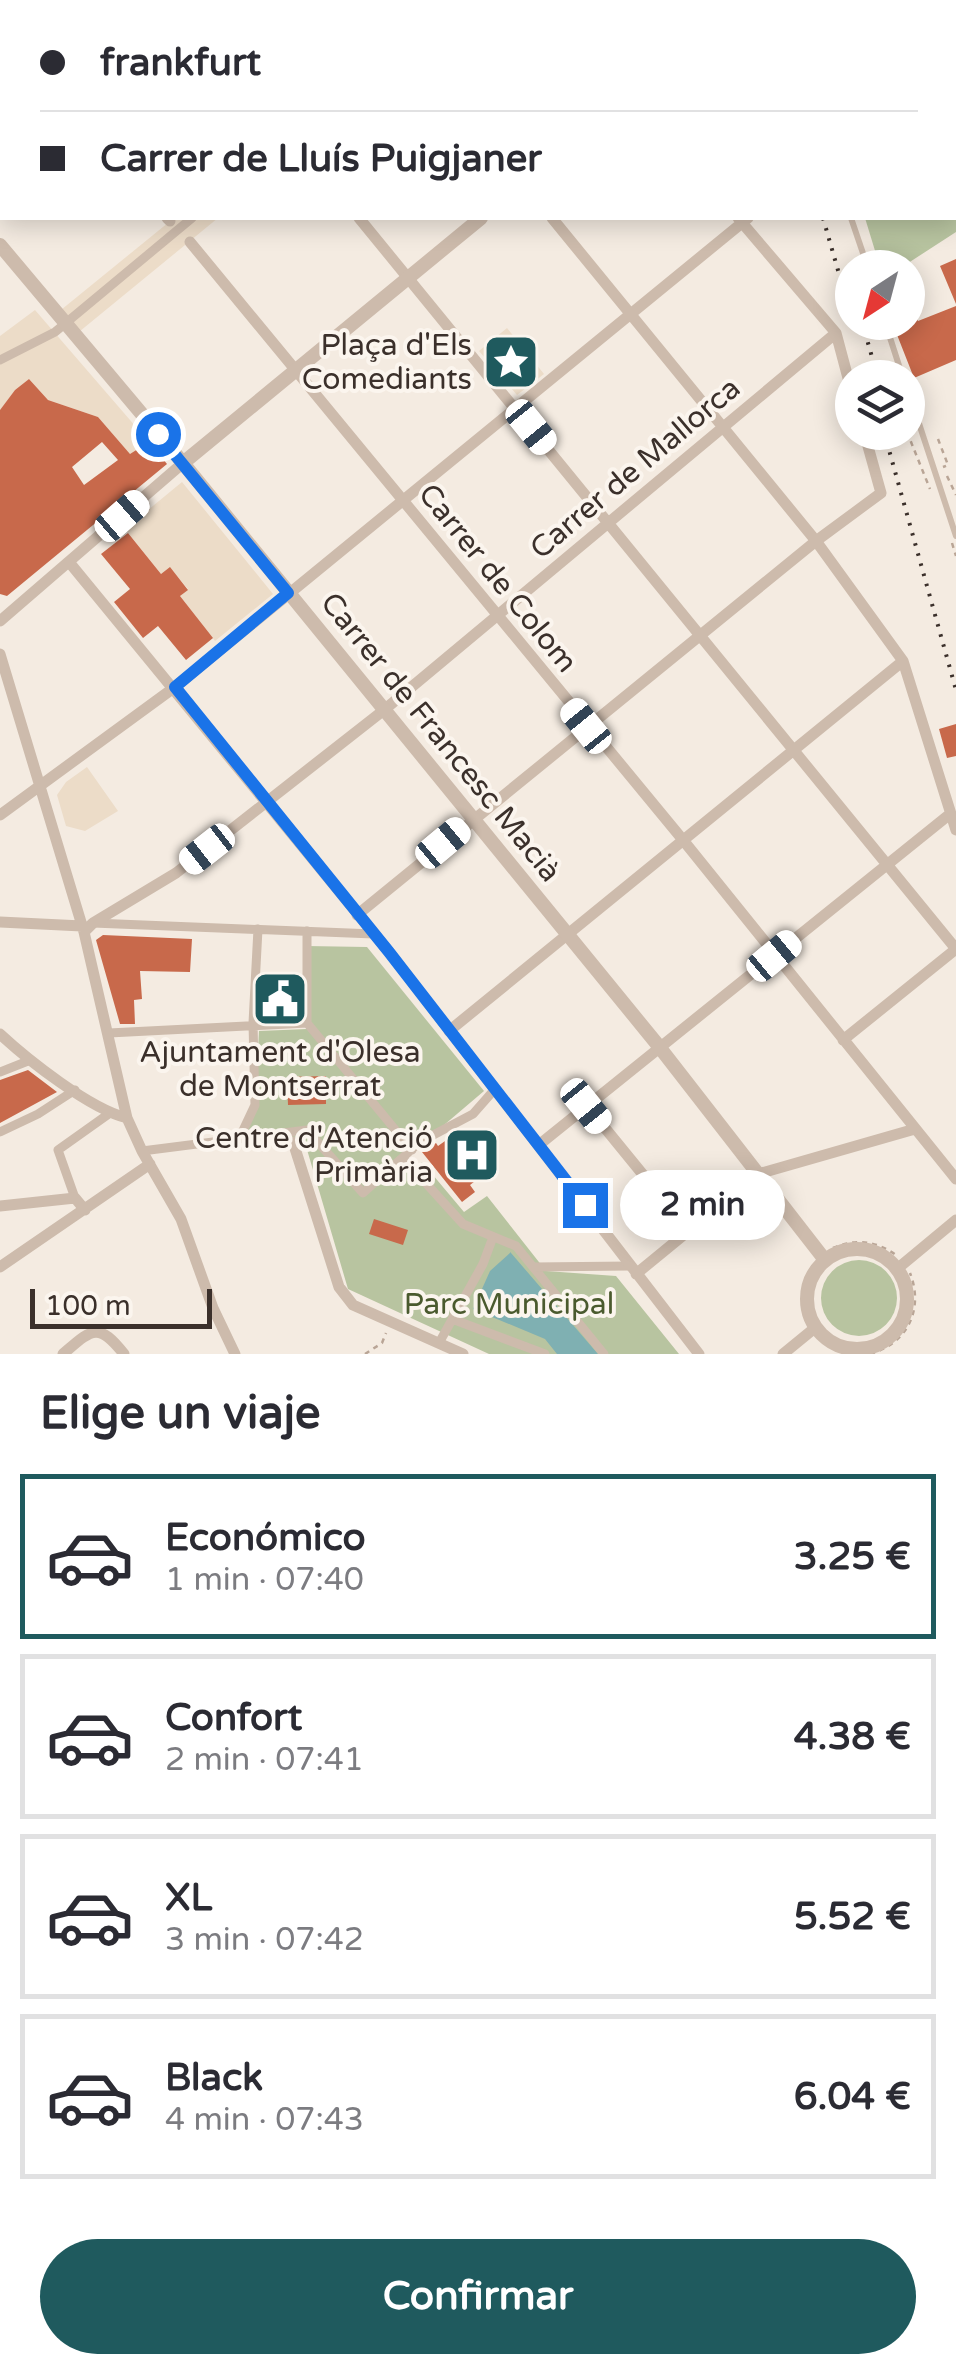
<!DOCTYPE html>
<html lang="es">
<head>
<meta charset="utf-8">
<style>
	:root { --surface:#fff; --page:#f7f7f7; --text:#2b2b33; --muted:#7c7c81; --line:#e1e1e2; --accent:#1f5a5e }
	body { margin:0; font-family:"Varela Round",sans-serif; background:var(--page); color:var(--text); height:100vh; display:flex; flex-direction:column; font-size:38px; white-space:nowrap }
	* { box-sizing:border-box; margin:0 }
	p { font-size:32px; color:var(--muted) }
	.icon { flex:none; width:55px; height:55px; fill:none; stroke:currentColor; stroke-width:2; stroke-linecap:round; stroke-linejoin:round }
	.map { position:relative; height:1354px; overflow:hidden }
	.drawer { display:flex; flex-direction:column; background:var(--surface); flex:1 }
	.drawer>* { flex:none }
	.top-card { position:absolute; left:0px; top:0px; width:958px; height:220px; box-shadow:0 5px 25px #0003; display:grid; align-content:center; height:220px; padding:0 40px; background:var(--surface) }
	.needle { width:65px; rotate:216deg }
	.fabs { position:absolute; left:835px; top:250px; display:grid; gap:20px }
	.fabs a { display:grid; place-items:center; width:90px; height:90px; border-radius:50%; background:var(--surface); box-shadow:0 5px 25px #0003; font-size:50px }
	.scale { position:absolute; left:30px; bottom:25px; width:182px; box-sizing:border-box; padding-left:10px; border:5px solid #3b302b; border-top:0; font-size:28px; line-height:35px; white-space:nowrap; color:#3b302b; -webkit-text-stroke:8px #fbf5ee; paint-order:stroke }
	.end { position:absolute; width:45px; height:45px; margin:-22px; border:12px solid #1a73e8; background:#fff; box-shadow:0 0 0 5px #fff }
	.from { border-radius:50% }
	.bubble { position:absolute; height:70px; border-radius:35px; background:var(--surface); box-shadow:0 5px 25px #0003; font-size:32px; font-weight:700; line-height:70px; text-align:center }
	.car { position:absolute; width:30px; height:60px; margin:-30px -15px; border-radius:12px; box-shadow:0 0 8px 2px #0007; background:linear-gradient(#fff 24%,#345 0 40%,#fff 0 76%,#345 0 86%,#fff 0) }
	.top-card b { display:flex; align-items:center; gap:35px; height:95px; font-size:38px }
	.top-card b+b { border-top:2px solid var(--line) }
	.top-card i { width:25px; height:25px; background:var(--text) }
	ul { padding:0; list-style:none }
	li { display:flex; align-items:center; gap:30px; height:165px; margin:0 20px 15px; padding:0 20px; border:5px solid var(--line); border-radius:0px }
	li div { flex:1 }
	li b { display:block; font-size:38px }
	li em { font-style:normal; font-weight:700 }
	li.active { border-color:var(--accent) }
	li>.icon { width:90px; height:90px; stroke-width:1.5 }
	h2 { padding:0 40px; font-size:45px; line-height:120px }
	.action { display:flex; gap:20px; margin-top:auto; padding:20px 40px }
	.action a { flex:1; height:115px; border-radius:60px; background:var(--accent); color:#fff; font-size:40px; font-weight:700; line-height:115px; text-align:center }
	.map>svg:first-child { display:block }
	.green { fill:#b8c4a0 }
	.plaza { fill:#ecdcc8 }
	.water { fill:#7fb0b2 }
	.building { fill:#c8694b; fill-rule:evenodd }
	.lines { fill:none; stroke-linecap:round; stroke-linejoin:round }
	.path { stroke:#b9a596; stroke-width:2.5; stroke-dasharray:5 5; stroke-linecap:butt }
	.service { stroke:#cdbbac; stroke-width:6 }
	.pedestrian { stroke:#cdbbac; stroke-width:9 }
	.minor { stroke:#cdbbac; stroke-width:11 }
	.tertiary { stroke:#cdbbac; stroke-width:14 }
	.rail { stroke:#3b302b; stroke-width:4; stroke-dasharray:2.5 8; stroke-linecap:butt }
	.route { stroke:#1a73e8; stroke-width:12 }
	.labels { text-anchor:middle; stroke-width:8; stroke-linejoin:round; paint-order:stroke }
	.poi-label { font-size:30px; fill:#3b302b; stroke:#fbf5ee; text-anchor:end }
	.street-label { font-size:30px; fill:#3b302b; stroke:#fbf5ee }
	.park-label { font-size:30px; fill:#4a5a2e; stroke:#fbf5ee }
</style>
</head>
<body>
<div class="map">
<svg width="956" height="1354" viewBox="0 0 956 1354">
	<rect width="100%" height="100%" fill="#f4ebe1"/>
	<path class="green" d="M 788,0 L 956,0 L 956,232 L 902,267 L 880,267 L 865,218 L 955,218 L 955,2 Z
		M 306,946 L 367,947 L 484,1091 L 390,1171 L 398,1178 L 422,1162 L 464,1212 L 487,1196 L 546,1271 L 616,1276 L 679,1354 L 489,1354 L 348,1289 L 303,1136 L 241,1143 L 255,1109 L 259,1031 L 307,1029 Z
		M821 1298a38 38 0 1 1 76 0a38 38 0 1 1-76 0Z"/>
	<path class="plaza" d="M 174,218 L 218,218 L 74,336 L 56,314 Z
		M 35,310 L 149,442 L 134,453 L 130,454 L 98,417 L 48,400 L 29,379 L 15,390 L 0,410 L 0,336 Z
		M 507,328 L 544,374 L 517,395 L 479,351 Z
		M 182,482 L 273,594 L 215,641 L 180,596 L 188,589 L 170,568 L 161,574 L 125,529 Z
		M 87,767 L 118,811 L 85,831 L 66,826 L 57,795 L 66,782 Z"/>
	<path class="water" d="M 511,1252 L 511,1253 L 598,1354 L 557,1354 L 545,1339 L 473,1309 L 490,1271 Z"/>
	<path class="building" d="M 956,259 L 956,304 L 940,266 Z
		M 956,306 L 956,360 L 914,378 L 892,322 L 908,322 L 908,318 L 916,316 L 918,321 Z
		M 29,379 L 48,400 L 98,417 L 130,454 L 149,442 L 167,464 L 7,596 L 0,594 L 0,410 L 15,390 ZM 102,442 L 118,460 L 84,485 L 72,467 Z
		M 128,533 L 161,574 L 170,567 L 188,590 L 180,596 L 213,638 L 186,660 L 158,626 L 143,638 L 114,602 L 130,589 L 101,554 Z
		M 956,724 L 956,756 L 947,758 L 939,729 Z
		M 103,935 L 192,939 L 190,972 L 140,971 L 142,999 L 134,1000 L 135,1024 L 120,1024 L 96,940 Z
		M 263,981 L 299,981 L 299,1015 L 262,1016 Z
		M 28,1070 L 57,1092 L 0,1123 L 0,1080 Z
		M 326,1076 L 326,1104 L 288,1105 L 287,1077 Z
		M 462,1129 L 471,1140 L 476,1136 L 488,1151 L 483,1154 L 493,1167 L 470,1185 L 475,1192 L 462,1202 L 422,1152 L 436,1143 L 438,1146 Z
		M 374,1219 L 408,1230 L 403,1245 L 369,1234 Z"/>
	<g class="lines">
		<path class="path" d="M 907,432 L 930,489
			M 938,439 L 948,465 L 943,467
			M 947,476 L 956,495
			M 952,543 L 956,556
			M 833,1248 C 856,1238 876,1241 896,1255
			M 807,1320 L 802,1295 L 812,1266
			M 820,1339 L 834,1349 L 849,1354
			M 365,1354 L 382,1343 L 386,1333
			M 870,1354 C 908,1343 924,1309 910,1273"/>
		<path class="service" d="M 759,0 L 760,2
			M 851,218 L 868,268
			M 885,322 L 903,378
			M 908,390 L 956,536"/>
		<path class="pedestrian" d="M 0,360 L 55,332 L 192,218
			M 93,923 L 374,934
			M 307,931 L 307,1023 L 412,1150
			M 109,1033 L 307,1023
			M 0,1072 L 28,1061
			M 0,1132 L 38,1114 L 75,1090
			M 239,1139 L 255,1105 L 253,1023 L 258,929
			M 142,1151 L 307,1130 L 363,1193 L 420,1142 L 473,1114 L 495,1089
			M 404,1159 L 463,1224 L 516,1246 L 604,1354
			M 75,1198 L 58,1150 L 110,1113
			M 533,1267 L 630,1266
			M 452,1319 L 545,1354
			M 439,1343 L 483,1264 L 493,1237"/>
		<path class="minor" d="M 175,0 L 178,2
			M 373,0 L 375,2
			M 565,0 L 567,2
			M 301,2 L 302,0
			M 0,13 L 2,16
			M 167,218 L 170,221
			M 359,218 L 956,949
			M 552,218 L 816,541 L 903,661 L 956,830
			M 738,218 L 836,333 L 852,393
			M 190,242 L 683,840 L 956,1179
			M 69,562 L 389,952 L 699,1354
			M 0,621 L 183,463
			M 0,654 L 84,932 L 127,1118 L 142,1151 L 181,1219 L 213,1308 L 235,1354
			M 0,815 L 175,687 L 748,218
			M 357,915 L 816,541 L 881,493 L 864,432
			M 0,922 L 82,926
			M 84,932 L 93,923 L 176,873 L 384,710 L 836,333
			M 449,1031 L 903,661
			M 0,1034 C 28,1060 90,1109 127,1118
			M 843,1040 L 956,949
			M 587,1106 L 689,1231
			M 293,1142 L 339,1287 L 353,1305 L 463,1354
			M 540,1144 L 950,814
			M 0,1206 L 75,1198 L 85,1210
			M 0,1267 L 150,1164
			M 897,1269 L 956,1220
			M 636,1274 L 758,1174 L 915,1129
			M 63,1354 C 92,1329 98,1321 124,1354
			M 783,1354 L 816,1327"/>
		<path class="tertiary" d="M 714,0 L 715,2
			M 160,2 L 163,0
			M 0,133 L 2,131
			M 0,245 L 183,463 L 657,1044 L 825,1260
			M 183,463 L 481,218
			M807 1299a50 50 0 1 1 100 0a50 50 0 1 1-100 0Z"/>
		<path class="rail" d="M 739,0 L 741,2
			M 823,218 L 852,319
			M 862,322 L 878,378
			M 884,432 L 956,690"/>
	</g>
	<g class="lines">
		<path class="route" d="M 158,434 L 288,593 L 175,687 L 389,952 L 585,1205"/>
	</g>
	<defs>
		<g id="sight-square" transform="scale(2.875)"><rect x="-9" y="-9" width="18" height="18" rx="4" fill="#1f5a5e" stroke="#fbf5ee"/><path d="M0-6L1.8-2.2L6-1.7L2.9 1.2L3.7 5.4L0 3.3L-3.7 5.4L-2.9 1.2L-6-1.7L-1.8-2.2Z" fill="#fff"/></g>
		<g id="civic-square" transform="scale(2.875)"><rect x="-9" y="-9" width="18" height="18" rx="4" fill="#1f5a5e" stroke="#fbf5ee"/><path d="M-.6-6.5H3V-4.5H.6V-3L4-1V1h2V6H-6V1h2V-1L-.6-3ZM-1.2 2.5V6h2.4V2.5Z" fill="#fff"/></g>
		<g id="hospital-square" transform="scale(2.875)"><rect x="-9" y="-9" width="18" height="18" rx="4" fill="#1f5a5e" stroke="#fbf5ee"/><path d="M-5-5h3v3.5h4V-5h3V5h-3V1.5h-4V5h-3Z" fill="#fff"/></g>
	</defs>
	<g fill-rule="evenodd">
		<use href="#sight-square" x="511" y="362"/>
		<use href="#civic-square" x="280" y="999"/>
		<use href="#hospital-square" x="472" y="1155"/>
	</g>
	<g class="labels">
		<g class="poi-label">
			<text x="472" y="355">Plaça d'Els<tspan x="472" dy="34">Comediants</tspan></text>
			<text x="280" y="1062" text-anchor="middle">Ajuntament d'Olesa<tspan x="280" dy="34">de Montserrat</tspan></text>
			<text x="433" y="1148">Centre d'Atenció<tspan x="433" dy="34">Primària</tspan></text>
		</g>
		<g class="street-label">
			<text transform="translate(635 468) rotate(-40)" y="10">Carrer de Mallorca</text>
			<text transform="translate(498 578) rotate(51)" y="10">Carrer de Colom</text>
			<text transform="translate(441 737) rotate(51)" y="10">Carrer de Francesc Macià</text>
		</g>
		<g class="park-label">
			<text x="509" y="1314">Parc Municipal</text>
		</g>
	</g>
</svg>
<div class="fabs">
<a><svg class="needle" viewBox="-14 -14 28 28"><path d="M0-13l5 13h-10z" fill="#e53935"/><path d="M0 13l5-13h-10z" fill="#7c7c81"/></svg></a>
<a><svg class="icon" aria-label="layers" viewBox="0 0 24 24"><path d="M12 4l9 5-9 5-9-5zM3 14l9 5 9-5"/></svg></a>
</div>
<div class="scale">100 m</div>
<i class="end from" style="left:158px;top:434px"></i>
<i class="end" style="left:585px;top:1205px"></i>
<div class="bubble" style="left:620px;top:1170px;width:165px">2 min</div>
<i class="car" style="left:531px;top:427px;rotate:141deg"></i>
<i class="car" style="left:122px;top:516px;rotate:49deg"></i>
<i class="car" style="left:586px;top:726px;rotate:321deg"></i>
<i class="car" style="left:443px;top:843px;rotate:50deg"></i>
<i class="car" style="left:207px;top:849px;rotate:232deg"></i>
<i class="car" style="left:774px;top:956px;rotate:50deg"></i>
<i class="car" style="left:586px;top:1106px;rotate:141deg"></i>
<div class="top-card">
<b><i class="from"></i>frankfurt</b>
<b><i></i>Carrer de Lluís Puigjaner</b>
</div>
</div>
<section class="drawer">
<h2>Elige un viaje</h2>
<ul>
<li class="active"><svg class="icon" aria-label="car" viewBox="0 0 24 24"><path d="M5 17H2v-5l4-1 3-4h7l3 4 3 1v5h-3M9 17h6M6 11h13"/><circle cx="7" cy="17" r="2"/><circle cx="17" cy="17" r="2"/></svg><div><b>Económico</b><p>1 min · 07:40</p></div><em>3.25 €</em></li>
<li><svg class="icon" aria-label="car" viewBox="0 0 24 24"><path d="M5 17H2v-5l4-1 3-4h7l3 4 3 1v5h-3M9 17h6M6 11h13"/><circle cx="7" cy="17" r="2"/><circle cx="17" cy="17" r="2"/></svg><div><b>Confort</b><p>2 min · 07:41</p></div><em>4.38 €</em></li>
<li><svg class="icon" aria-label="car" viewBox="0 0 24 24"><path d="M5 17H2v-5l4-1 3-4h7l3 4 3 1v5h-3M9 17h6M6 11h13"/><circle cx="7" cy="17" r="2"/><circle cx="17" cy="17" r="2"/></svg><div><b>XL</b><p>3 min · 07:42</p></div><em>5.52 €</em></li>
<li><svg class="icon" aria-label="car" viewBox="0 0 24 24"><path d="M5 17H2v-5l4-1 3-4h7l3 4 3 1v5h-3M9 17h6M6 11h13"/><circle cx="7" cy="17" r="2"/><circle cx="17" cy="17" r="2"/></svg><div><b>Black</b><p>4 min · 07:43</p></div><em>6.04 €</em></li>
</ul>
<div class="action"><a>Confirmar</a></div>
</section>
</body>
</html>
